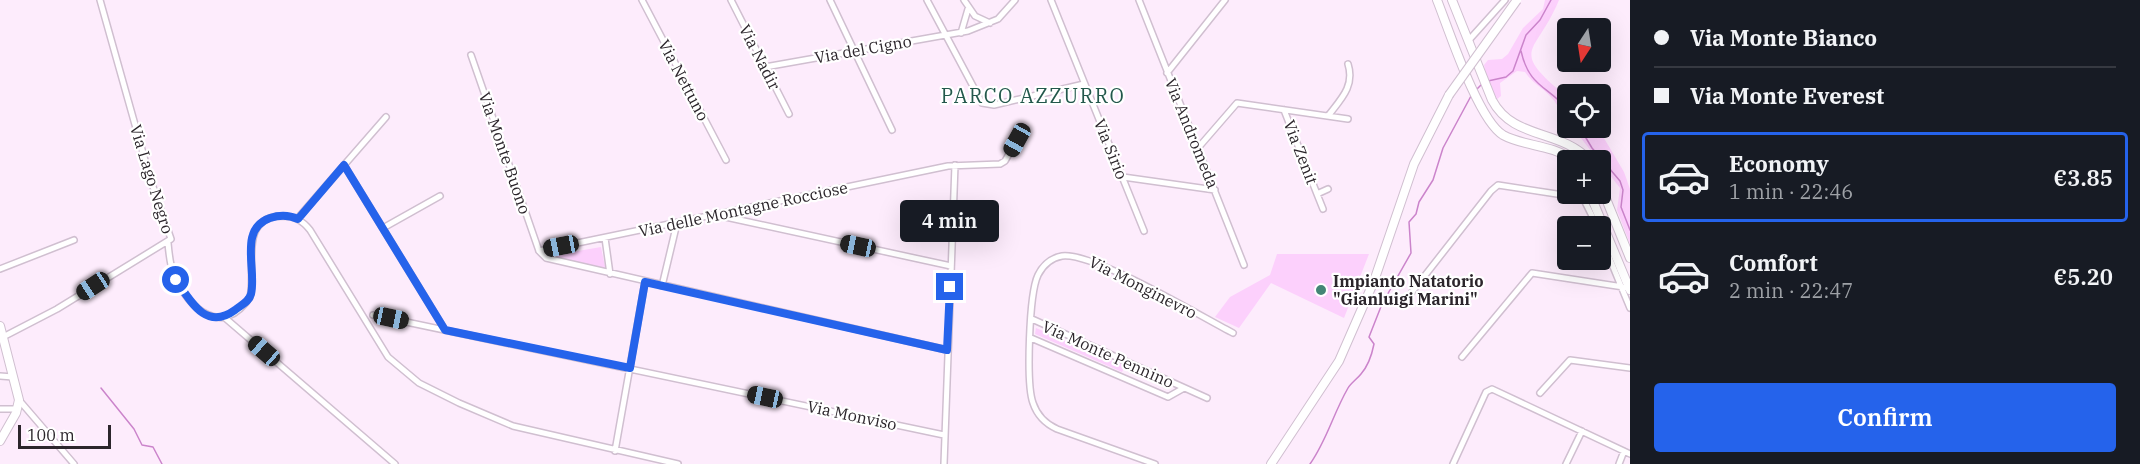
<!DOCTYPE html>
<html lang="en">
<head>
<meta charset="utf-8">
<style>
	:root { --surface:#171b24; --page:#20242c; --text:#f1f3f6; --muted:#9ea1a6; --line:#363941; --accent:#2563eb }
	body { margin:0; font-family:"IBM Plex Serif",serif; background:var(--page); color:var(--text); height:100vh; display:flex; flex-direction:column; font-size:22px; white-space:nowrap }
	* { box-sizing:border-box; margin:0 }
	p { font-size:20px; color:var(--muted) }
	.icon { flex:none; width:33px; height:33px; fill:none; stroke:currentColor; stroke-width:2; stroke-linecap:round; stroke-linejoin:round }
	.map { position:relative; flex:1; overflow:hidden }
	.drawer { display:flex; flex-direction:column; background:var(--surface); width:510px }
	.drawer>* { flex:none }
	.hud { display:grid; align-content:center; height:132px; padding:0 24px; background:var(--surface) }
	.needle { width:39px; rotate:192deg }
	.tools { position:absolute; left:1557px; top:18px; display:grid; gap:12px }
	.tools a { display:grid; place-items:center; width:54px; height:54px; border-radius:6px; background:var(--surface); box-shadow:0 6px 24px #0002; font-size:30px }
	.scale { position:absolute; left:18px; bottom:15px; width:93px; box-sizing:border-box; padding-left:6px; border:3px solid #2b252b; border-top:0; font-size:16px; line-height:21px; white-space:nowrap; color:#2b252b; -webkit-text-stroke:4px #fff; paint-order:stroke }
	.end { position:absolute; width:27px; height:27px; margin:-14px; border:8px solid #2563eb; background:#fff; box-shadow:0 0 0 3px #fff }
	.from { border-radius:50% }
	.bubble { position:absolute; height:42px; border-radius:6px; background:var(--surface); box-shadow:0 6px 24px #0002; font-size:20px; font-weight:600; line-height:42px; text-align:center }
	.car { position:absolute; width:18px; height:36px; margin:-18px -9px; border-radius:8px; box-shadow:0 0 4px 2px #0007; background:linear-gradient(#222 24%,#8ab4d8 0 40%,#222 0 76%,#8ab4d8 0 86%,#222 0) }
	.hud b { display:flex; align-items:center; gap:21px; height:57px; font-size:22px }
	.hud b+b { border-top:2px solid var(--line) }
	.hud i { width:15px; height:15px; background:var(--text) }
	ul { padding:0; list-style:none }
	li { display:flex; align-items:center; gap:18px; height:90px; margin:0 12px 9px; padding:0 12px; border:3px solid transparent; border-radius:6px }
	li div { flex:1 }
	li b { display:block; font-size:22px }
	li em { font-style:normal; font-weight:600 }
	li.active { border-color:var(--accent) }
	li>.icon { width:54px; height:54px; stroke-width:1.5 }
	.cta { display:flex; gap:12px; margin-top:auto; padding:12px 24px }
	.cta a { flex:1; height:69px; border-radius:6px; background:var(--accent); color:#fff; font-size:24px; font-weight:600; line-height:69px; text-align:center }
	main { display:flex; flex:1; min-height:0 }
	.map>svg:first-child { display:block }
	.green { fill:#fcd0fc }
	.lines { fill:none; stroke-linecap:round; stroke-linejoin:round }
	.stream { stroke:#cb84cb; stroke-width:1.5 }
	.street-casing { stroke:#d0bfd0; stroke-width:8 }
	.secondary-casing { stroke:#d0bfd0; stroke-width:10 }
	.street { stroke:#fff; stroke-width:5 }
	.secondary { stroke:#fff; stroke-width:8 }
	.secondary-bridge-casing { stroke:#d0bfd0; stroke-width:10; stroke-linecap:butt }
	.secondary-bridge { stroke:#fff; stroke-width:8 }
	.route { stroke:#2563eb; stroke-width:8 }
	.poi-dot { fill:#438576; stroke:#fff; stroke-width:2 }
	.labels { text-anchor:middle; stroke-width:4.5; stroke-linejoin:round; paint-order:stroke }
	.street-label { font-size:16px; fill:#2b252b; stroke:#fff }
	.poi-label { font-size:16px; font-weight:bold; fill:#2b252b; stroke:#fff; text-anchor:start }
	.quarter-label { font-size:20px; letter-spacing:1.5px; fill:#23584c; stroke:#fff }
</style>
</head>
<body>
<main>
<div class="map">
<svg width="1630" height="464" viewBox="0 0 1630 464">
	<rect width="100%" height="100%" fill="#fdecfc"/>
	<path class="green" d="M 1545,0 L 1559,0 C 1536,56 1507,47 1567,97 L 1567,120 C 1562,113 1556,102 1550,96 C 1541,86 1535,86 1525,72 L 1517,71 L 1500,83 L 1501,96 L 1496,100 L 1489,91 L 1484,65 L 1488,60 L 1502,59 L 1508,54 L 1523,28 L 1543,9 Z
		M 1573,128 L 1598,128 L 1624,172 L 1630,189 L 1630,244 L 1617,210 L 1620,188 Z
		M 601,247 L 606,271 L 549,256 Z
		M 1277,254 L 1369,254 L 1344,318 L 1271,283 L 1239,328 L 1215,317 L 1230,297 L 1270,275 Z
		M 1036,328 L 1125,366 L 1122,372 L 1035,334 Z"/>
	<g class="lines">
		<path class="stream" d="M 1521,51 C 1529,87 1548,86 1568,110
			M 1488,81 L 1506,77 L 1513,71 L 1526,35 L 1540,20 L 1551,0
			M 1476,90 L 1483,83
			M 1580,128 L 1592,148 L 1620,181 L 1623,190 L 1621,207 L 1630,230
			M 101,388 L 134,429 L 142,445 L 153,447 L 162,464
			M 1310,464 C 1327,440 1333,414 1348,388 C 1351,383 1357,379 1361,374 C 1368,366 1372,354 1374,344 L 1369,337 L 1382,304 L 1411,253 L 1409,222 L 1416,214 L 1419,202 L 1433,180 L 1443,148 L 1471,96"/>
		<g class="street-casing">
			<path id="street" d="M 642,0 L 726,160
				M 731,0 L 789,114
				M 830,0 L 892,130
				M 927,0 L 982,103 L 994,105 L 1084,84
				M 964,0 L 975,16 L 990,23
				M 1051,0 L 1144,231
				M 1139,0 L 1244,265
				M 961,33 L 968,9
				M 1469,40 L 1505,0
				M 471,55 L 539,251
				M 765,67 L 968,31 L 998,19 L 1015,0
				M 1167,73 L 1225,0
				M 1284,110 L 1317,194 L 1328,189
				M 1328,116 C 1341,99 1355,86 1348,64
				M 1198,148 L 1237,103 L 1348,119
				M 344,165 L 445,330
				M 1123,177 L 1215,190
				M 1317,194 L 1323,209
				M 721,216 L 951,266
				M 298,218 L 386,117
				M 383,228 L 440,196
				M 1600,235 L 1630,308
				M 605,238 L 610,274
				M 168,243 C 169,254 170,266 174,275 C 189,310 223,338 250,297 C 257,270 237,217 282,216 C 294,216 302,220 310,230 L 388,357 L 419,383 L 459,403 L 513,426 L 678,464
				M 0,269 L 74,240
				M 662,286 L 677,223
				M 1412,292 L 1491,191 L 1498,185 L 1583,198 L 1597,226
				M 373,315 L 944,435
				M 224,317 L 395,464
				M 1032,319 L 1207,398
				M 3,337 L 57,309 L 171,239 L 150,178 L 100,0
				M 1031,338 L 1168,397 L 1184,388
				M 947,350 L 546,258 L 539,251 L 948,166 L 1000,164 L 1005,161 L 1017,140
				M 1462,357 L 1532,273 L 1630,288
				M 0,376 L 13,377
				M 1540,393 L 1570,360 L 1630,368
				M 19,400 L 74,464
				M 0,409 L 17,409
				M 615,451 L 645,282
				M 944,464 L 955,165
				M 1155,464 L 1057,429 C 1046,424 1037,415 1033,403 C 1026,384 1029,294 1038,275 C 1043,265 1051,258 1062,256 C 1094,252 1200,316 1233,333
				M 1453,464 L 1486,392 L 1492,389 L 1630,454
				M 1566,464 L 1582,431
				M 1619,464 L 1624,451"/>
		</g>
		<g class="secondary-casing">
			<path id="secondary" d="M 1437,0 C 1449,30 1478,120 1503,135 C 1525,147 1552,144 1572,160
				M 1452,0 L 1492,100 C 1513,140 1561,129 1589,160
				M 1600,184 L 1630,258
				M 1590,194 L 1630,290
				M 0,326 L 19,400 L 16,413 L 0,441
				M 1271,464 L 1339,361 L 1374,281 L 1414,164 L 1449,95"/>
		</g>
		<use href="#street" class="street"/>
		<use href="#secondary" class="secondary"/>
		<g class="secondary-bridge-casing">
			<path id="secondary-bridge" d="M 1449,95 L 1517,0"/>
		</g>
		<use href="#secondary-bridge" class="secondary-bridge"/>
	</g>
	<g class="lines">
		<path class="route" d="M 176,280 C 191,302 206,331 235,310 C 241,305 249,302 251,294 C 257,270 238,229 270,218 C 279,215 289,215 298,219 L 344,165 L 445,330 L 630,368 L 645,282 L 947,350 L 950,287"/>
	</g>
	<circle class="poi-dot" cx="1321" cy="290" r="6"/>
	<g class="labels">
		<g class="street-label">
			<text transform="translate(863 49) rotate(-10)" y="6">Via del Cigno</text>
			<text transform="translate(760 57) rotate(63)" y="6">Via Nadir</text>
			<text transform="translate(684 80) rotate(62)" y="6">Via Nettuno</text>
			<text transform="translate(1192 133) rotate(68)" y="6">Via Andromeda</text>
			<text transform="translate(1111 149) rotate(68)" y="6">Via Sirio</text>
			<text transform="translate(1301 152) rotate(69)" y="6">Via Zenit</text>
			<text transform="translate(505 153) rotate(71)" y="6">Via Monte Buono</text>
			<text transform="translate(152 179) rotate(73)" y="6">Via Lago Negro</text>
			<text transform="translate(743 209) rotate(-12)" y="6">Via delle Montagne Rocciose</text>
			<text transform="translate(1143 287) rotate(27)" y="6">Via Monginevro</text>
			<text transform="translate(1108 354) rotate(24)" y="6">Via Monte Pennino</text>
			<text transform="translate(852 415) rotate(12)" y="6">Via Monviso</text>
		</g>
		<g class="poi-label">
			<text x="1333" y="287">Impianto Natatorio<tspan x="1333" dy="18">"Gianluigi Marini"</tspan></text>
		</g>
		<g class="quarter-label">
			<text x="1033" y="103">PARCO AZZURRO</text>
		</g>
	</g>
</svg>
<div class="tools">
<a><svg class="needle" viewBox="-14 -14 28 28"><path d="M0-13l5 13h-10z" fill="#e53935"/><path d="M0 13l5-13h-10z" fill="#9ea1a6"/></svg></a>
<a><svg class="icon" aria-label="locate" viewBox="0 0 24 24"><circle cx="12" cy="12" r="6"/><path d="M12 2v4M12 18v4M2 12h4M18 12h4"/></svg></a>
<a>+</a>
<a>−</a>
</div>
<div class="scale">100 m</div>
<i class="end from" style="left:176px;top:280px"></i>
<i class="end" style="left:950px;top:287px"></i>
<div class="bubble" style="left:900px;top:200px;width:99px">4 min</div>
<i class="car" style="left:1017px;top:140px;rotate:209deg"></i>
<i class="car" style="left:561px;top:246px;rotate:259deg"></i>
<i class="car" style="left:858px;top:246px;rotate:282deg"></i>
<i class="car" style="left:93px;top:286px;rotate:237deg"></i>
<i class="car" style="left:391px;top:318px;rotate:102deg"></i>
<i class="car" style="left:264px;top:351px;rotate:311deg"></i>
<i class="car" style="left:765px;top:397px;rotate:282deg"></i>
</div>
<section class="drawer">
<div class="hud">
<b><i class="from"></i>Via Monte Bianco</b>
<b><i></i>Via Monte Everest</b>
</div>
<ul>
<li class="active"><svg class="icon" aria-label="car" viewBox="0 0 24 24"><path d="M5 17H2v-5l4-1 3-4h7l3 4 3 1v5h-3M9 17h6M6 11h13"/><circle cx="7" cy="17" r="2"/><circle cx="17" cy="17" r="2"/></svg><div><b>Economy</b><p>1 min · 22:46</p></div><em>€3.85</em></li>
<li><svg class="icon" aria-label="car" viewBox="0 0 24 24"><path d="M5 17H2v-5l4-1 3-4h7l3 4 3 1v5h-3M9 17h6M6 11h13"/><circle cx="7" cy="17" r="2"/><circle cx="17" cy="17" r="2"/></svg><div><b>Comfort</b><p>2 min · 22:47</p></div><em>€5.20</em></li>
</ul>
<div class="cta"><a>Confirm</a></div>
</section>
</main>
</body>
</html>
